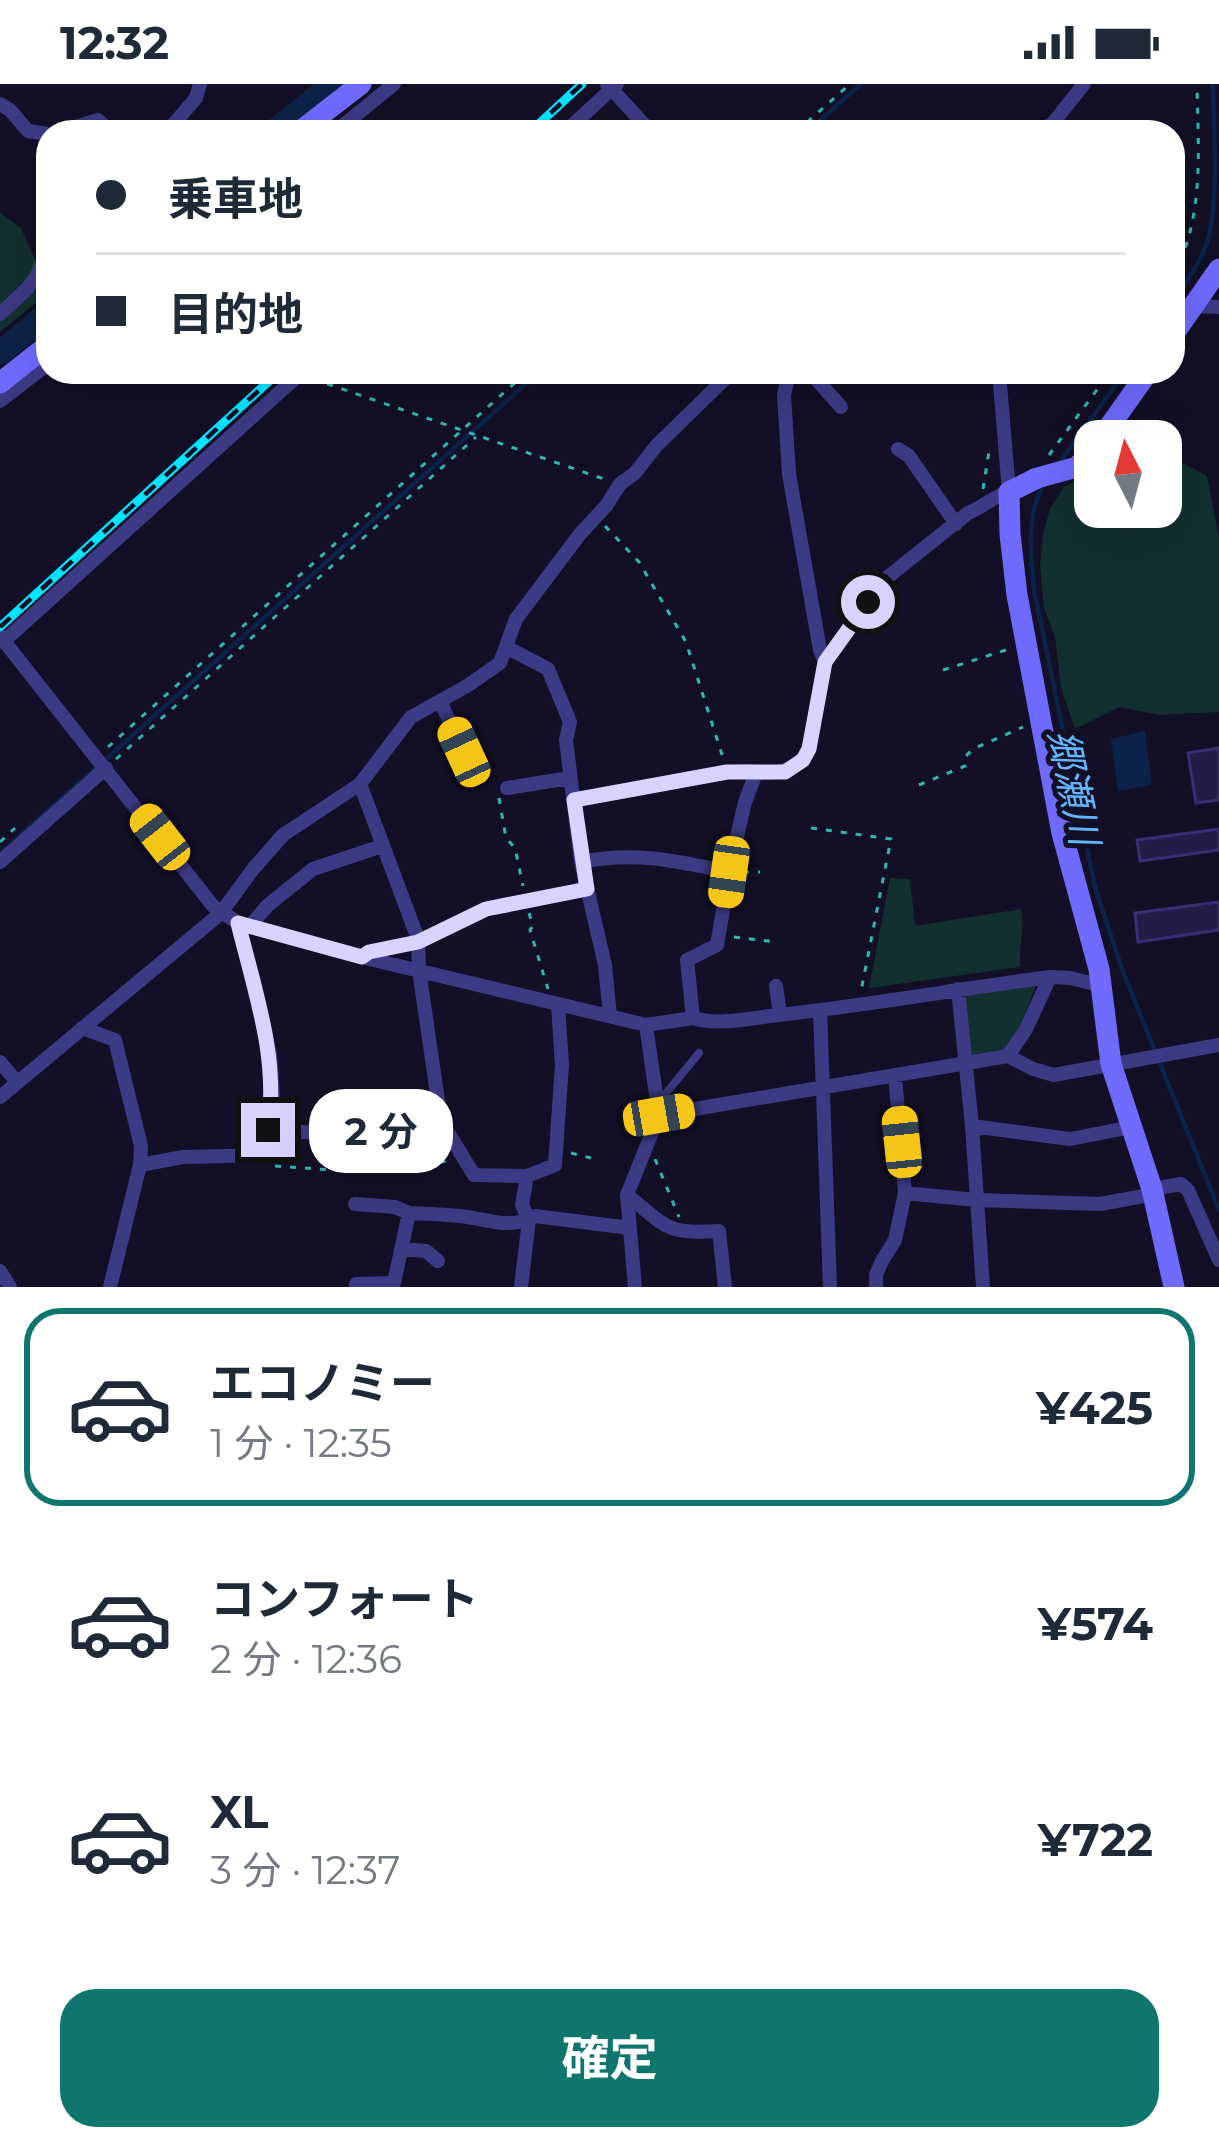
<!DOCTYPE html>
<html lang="ja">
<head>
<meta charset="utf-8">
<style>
	:root { --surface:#fff; --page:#f6f6f7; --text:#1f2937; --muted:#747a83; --line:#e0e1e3; --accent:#0f766e }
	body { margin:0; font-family:Montserrat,"Noto Sans JP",sans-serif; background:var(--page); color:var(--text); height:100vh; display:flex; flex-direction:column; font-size:45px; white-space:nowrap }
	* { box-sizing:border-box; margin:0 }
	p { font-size:39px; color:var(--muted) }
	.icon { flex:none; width:66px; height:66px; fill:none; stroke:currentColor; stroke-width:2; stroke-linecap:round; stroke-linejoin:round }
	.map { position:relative; height:1203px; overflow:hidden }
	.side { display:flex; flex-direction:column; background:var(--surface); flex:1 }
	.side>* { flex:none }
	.guide { position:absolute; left:36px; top:36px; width:1149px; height:264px; border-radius:36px; box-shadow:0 12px 48px #0002; display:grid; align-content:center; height:264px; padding:0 60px; background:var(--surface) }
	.needle { width:78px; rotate:354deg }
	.fabs { position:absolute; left:1074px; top:336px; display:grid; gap:24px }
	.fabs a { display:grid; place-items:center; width:108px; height:108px; border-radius:24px; background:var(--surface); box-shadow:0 12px 48px #0002; font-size:60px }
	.end { position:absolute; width:54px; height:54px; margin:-27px; border:15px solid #d9d4ff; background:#111; box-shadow:0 0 0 6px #111 }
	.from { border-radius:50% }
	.bubble { position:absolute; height:84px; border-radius:36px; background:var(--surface); box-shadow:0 12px 48px #0002; font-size:39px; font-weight:700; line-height:84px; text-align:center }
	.car { position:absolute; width:36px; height:72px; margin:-36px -18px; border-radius:15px; box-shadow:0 0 9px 3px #0007; background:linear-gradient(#f5c518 24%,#345 0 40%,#f5c518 0 76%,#345 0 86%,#f5c518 0) }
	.guide b { display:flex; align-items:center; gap:42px; height:114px; font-size:45px }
	.guide b+b { border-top:3px solid var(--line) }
	.guide i { width:30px; height:30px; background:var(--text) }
	ul { padding:21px 0 0; list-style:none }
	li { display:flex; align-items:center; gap:36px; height:198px; margin:0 24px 18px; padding:0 36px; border:6px solid transparent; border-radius:36px }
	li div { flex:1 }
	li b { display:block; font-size:45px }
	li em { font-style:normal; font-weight:700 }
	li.on { border-color:var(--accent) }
	li>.icon { width:108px; height:108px; stroke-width:1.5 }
	.cta { display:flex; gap:24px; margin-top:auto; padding:24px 60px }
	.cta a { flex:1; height:138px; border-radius:36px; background:var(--accent); color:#fff; font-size:48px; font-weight:700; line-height:138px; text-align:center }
	.status { display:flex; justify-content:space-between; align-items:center; height:84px; padding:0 60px; background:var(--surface); direction:ltr }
	.status svg { height:33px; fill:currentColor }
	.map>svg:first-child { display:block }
	.green { fill:#12302f }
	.water { fill:#0c2248 }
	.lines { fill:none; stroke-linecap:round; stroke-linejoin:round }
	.stream { stroke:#0c2248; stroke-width:4.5 }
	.river { stroke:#0c2248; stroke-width:24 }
	.building { fill:#241b47; stroke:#3b2d73; stroke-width:3 }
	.path { stroke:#2fb8b0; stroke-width:3; stroke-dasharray:6 9; stroke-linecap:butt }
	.lane { stroke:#3d3a85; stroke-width:8 }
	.street { stroke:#3d3a85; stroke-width:14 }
	.secondary { stroke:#6f6bff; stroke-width:21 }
	.rail-casing { stroke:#00e5ff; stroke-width:9 }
	.rail { stroke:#130f26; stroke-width:4.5; stroke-dasharray:14; stroke-linecap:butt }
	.route { stroke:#d9d4ff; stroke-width:15 }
	.labels { text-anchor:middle; stroke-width:10; stroke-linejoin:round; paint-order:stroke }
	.water-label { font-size:39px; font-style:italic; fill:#62b6ff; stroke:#130f26 }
</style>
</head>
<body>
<div class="status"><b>12:32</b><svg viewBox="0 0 49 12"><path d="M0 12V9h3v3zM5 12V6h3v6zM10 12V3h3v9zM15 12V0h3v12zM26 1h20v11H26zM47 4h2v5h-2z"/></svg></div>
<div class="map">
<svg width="1219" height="1203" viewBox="0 0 1219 1203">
	<rect width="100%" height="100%" fill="#130f26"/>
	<path class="green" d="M 0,129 L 21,144 L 48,204 L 48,209 L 0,248 Z
		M 1161,367 L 1207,392 L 1219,453 L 1219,628 L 1159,631 L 1119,623 L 1075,645 L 1061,604 L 1055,553 L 1044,524 L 1040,482 L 1043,450 L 1050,425 L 1063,404 L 1095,385 L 1095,423 L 1161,423 Z
		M 890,794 L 910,795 L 915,842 L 1021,825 C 1025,841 1019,863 1020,883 L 869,904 Z
		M 1036,901 L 1021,940 L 1004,966 L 970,971 L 965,910 Z"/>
	<path class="water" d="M 1145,647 L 1152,701 L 1118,707 L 1111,655 Z"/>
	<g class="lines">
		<path class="stream" d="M 807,48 L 861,0
			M 1173,219 C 1186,198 1203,176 1209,152 C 1219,107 1214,47 1213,0
			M 1060,378 L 1125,288
			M 1043,402 C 1026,430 1031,474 1034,506 L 1095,803 L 1122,885 L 1219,1126
			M 105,676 L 539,288
			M 0,769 L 96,684"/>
		<path class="river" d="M 273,48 L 333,0
			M 0,269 L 48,229"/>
	</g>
	<path class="building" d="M 1219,664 L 1219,716 L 1196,719 L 1188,669 Z
		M 1219,745 L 1219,766 L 1140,777 L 1137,756 Z
		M 1219,818 L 1219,846 L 1138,858 L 1135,829 Z"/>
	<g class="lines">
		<path class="path" d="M 796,48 L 850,0
			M 1173,191 C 1205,135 1198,63 1197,0
			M 313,295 L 604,395
			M 1049,371 L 1110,288
			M 983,405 L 990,361
			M 605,442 L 639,478 L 686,558 L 724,677
			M 943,586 L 1009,565
			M 108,663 L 527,288
			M 116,675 L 476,353
			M 919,701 L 965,682 L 966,672 L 973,665 L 1023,643
			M 499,714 L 506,754 L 515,764 L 523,802
			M 811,744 L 891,755 L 861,907
			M 0,758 L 15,744
			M 743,788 L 760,788
			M 529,829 L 533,842 L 530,846 L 548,905
			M 734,853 L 777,858
			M 571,1069 L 591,1074
			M 655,1075 L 679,1133
			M 275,1082 L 332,1086 L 451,1077"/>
		<path class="lane" d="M 658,1019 L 699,969"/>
		<path class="street" d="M 607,0 L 651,48
			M 0,20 L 10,26 L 28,47 L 48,50
			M 59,48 L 98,36 L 111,48
			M 167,48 L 196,14 L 200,0
			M 335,48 L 394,0
			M 565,48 L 617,0
			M 1037,48 L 1053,39 L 1084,0
			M 1192,222 L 1219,223
			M 0,230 L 27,205 L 37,191 L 48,165
			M 789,288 L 784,311 L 789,390 L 820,566 L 825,578
			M 810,288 L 841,323
			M 0,317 L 48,280
			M 898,365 L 909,372 L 956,440
			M 0,552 L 213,822 L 238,839 L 357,872 L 646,941 L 693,934 C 718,942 751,934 778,931 C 869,921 959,905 1050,893 L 1070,894 L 1099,901
			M 4,557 L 302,288
			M 506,563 L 548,585 L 570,638 L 566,656 L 581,778 L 605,881 L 610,932
			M 440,617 L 464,668
			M 360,700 L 418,855 L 419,886 L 441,1037 L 474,1091 L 527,1092 L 555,1081 L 562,981 L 558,921
			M 507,704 L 570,694
			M 575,716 L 727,688 L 750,687 L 756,689
			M 0,778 L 106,684
			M 581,778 C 635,767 676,777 729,788
			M 251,841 L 267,822 L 313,785 L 382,762
			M 362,873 L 369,868 L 418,858 L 486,825 L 587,805
			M 776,902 L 780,931
			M 958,905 L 972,1042 L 983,1203
			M 820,926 L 830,1203
			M 693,934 L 687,876 L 717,861 L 732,774 L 745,718 L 756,689 C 780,689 797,688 809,665 L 825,578 L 884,496 L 968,429 C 984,423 993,412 1009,408 L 999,288
			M 82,944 L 115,956 L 141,1062 L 140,1081 L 110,1203
			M 1008,972 L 1026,945 L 1050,893
			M 0,978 L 17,998
			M 0,1013 L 221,829 L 253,785 L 283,751 L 360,700 L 411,633 L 467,602 L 500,579 L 516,535 L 580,450 L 606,422 L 620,400 L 635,389 L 657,361 L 732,288
			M 659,1031 L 1008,972 L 1033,985 L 1054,991 L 1219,961
			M 972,1042 L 1070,1055 L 1132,1043
			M 268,1046 L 319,1049
			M 140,1081 L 183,1073 L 264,1071 L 273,1015 L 270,970 L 238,839
			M 1152,1105 L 1181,1100 L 1188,1106 L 1219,1176
			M 905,1109 L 976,1116 L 1100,1120 L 1154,1110
			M 627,1111 C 667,1143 666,1151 719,1147 L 725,1203
			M 355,1120 L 395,1123 L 409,1129
			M 401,1165 L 426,1167 L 438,1177
			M 0,1187 L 10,1203
			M 356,1203 L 356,1200 L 394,1199 L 409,1129 C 428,1130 449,1130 468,1133 C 492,1137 513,1145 535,1132 L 630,1144
			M 521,1203 L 529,1136 L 522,1121 L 527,1092
			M 635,1203 L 627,1111 L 659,1031 L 646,941
			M 876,1203 L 876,1191 L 882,1177 L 895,1156 L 905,1109 L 895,992"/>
		<path class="secondary" d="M 299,48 L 361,0
			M 1173,251 L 1219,185
			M 0,299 L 48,261
			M 1099,357 L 1148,288
			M 1095,363 L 1077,383 L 1037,394 L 1009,408 L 1010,450 L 1017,511 L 1062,749 L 1099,885 L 1111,980 L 1152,1105 L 1174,1203"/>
		<g class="rail-casing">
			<path id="rail" d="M 530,48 L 582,0
				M 0,543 L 279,288"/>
		</g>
		<use href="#rail" class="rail"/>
	</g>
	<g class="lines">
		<path class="route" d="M 268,1046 C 279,974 255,908 238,839 L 362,873 L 369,868 L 418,858 L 486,825 L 587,805 L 574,716 L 727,688 L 785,688 L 803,676 L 809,665 L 825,578 L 868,518"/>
	</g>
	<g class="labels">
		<g class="water-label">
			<text transform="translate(1074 703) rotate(78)" y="14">郷瀬川</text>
		</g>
	</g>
</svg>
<div class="fabs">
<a><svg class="needle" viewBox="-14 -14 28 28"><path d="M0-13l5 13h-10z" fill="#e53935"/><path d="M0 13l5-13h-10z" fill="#747a83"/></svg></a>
</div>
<i class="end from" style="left:868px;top:518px"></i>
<i class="end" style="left:268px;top:1046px"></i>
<div class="bubble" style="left:309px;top:1005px;width:144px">2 分</div>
<i class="car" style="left:464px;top:668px;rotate:335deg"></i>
<i class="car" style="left:160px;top:753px;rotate:322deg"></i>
<i class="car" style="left:729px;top:788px;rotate:188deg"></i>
<i class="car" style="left:659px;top:1031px;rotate:80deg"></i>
<i class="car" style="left:902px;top:1058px;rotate:354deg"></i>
<div class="guide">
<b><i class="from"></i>乗車地</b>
<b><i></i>目的地</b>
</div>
</div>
<section class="side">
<ul>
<li class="on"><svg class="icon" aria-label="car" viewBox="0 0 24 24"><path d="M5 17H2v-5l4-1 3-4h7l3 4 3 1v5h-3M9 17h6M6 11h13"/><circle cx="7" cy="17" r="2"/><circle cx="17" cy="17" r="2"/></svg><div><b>エコノミー</b><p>1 分 · 12:35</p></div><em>¥425</em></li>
<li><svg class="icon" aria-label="car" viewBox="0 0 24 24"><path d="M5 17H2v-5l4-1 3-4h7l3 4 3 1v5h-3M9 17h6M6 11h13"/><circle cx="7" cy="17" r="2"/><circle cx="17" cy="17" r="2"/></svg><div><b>コンフォート</b><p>2 分 · 12:36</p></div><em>¥574</em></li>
<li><svg class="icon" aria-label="car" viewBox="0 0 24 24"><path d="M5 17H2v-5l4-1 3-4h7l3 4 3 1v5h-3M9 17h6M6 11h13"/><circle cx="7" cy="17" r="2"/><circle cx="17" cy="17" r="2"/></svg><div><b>XL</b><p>3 分 · 12:37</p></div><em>¥722</em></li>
</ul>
<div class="cta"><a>確定</a></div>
</section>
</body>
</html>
